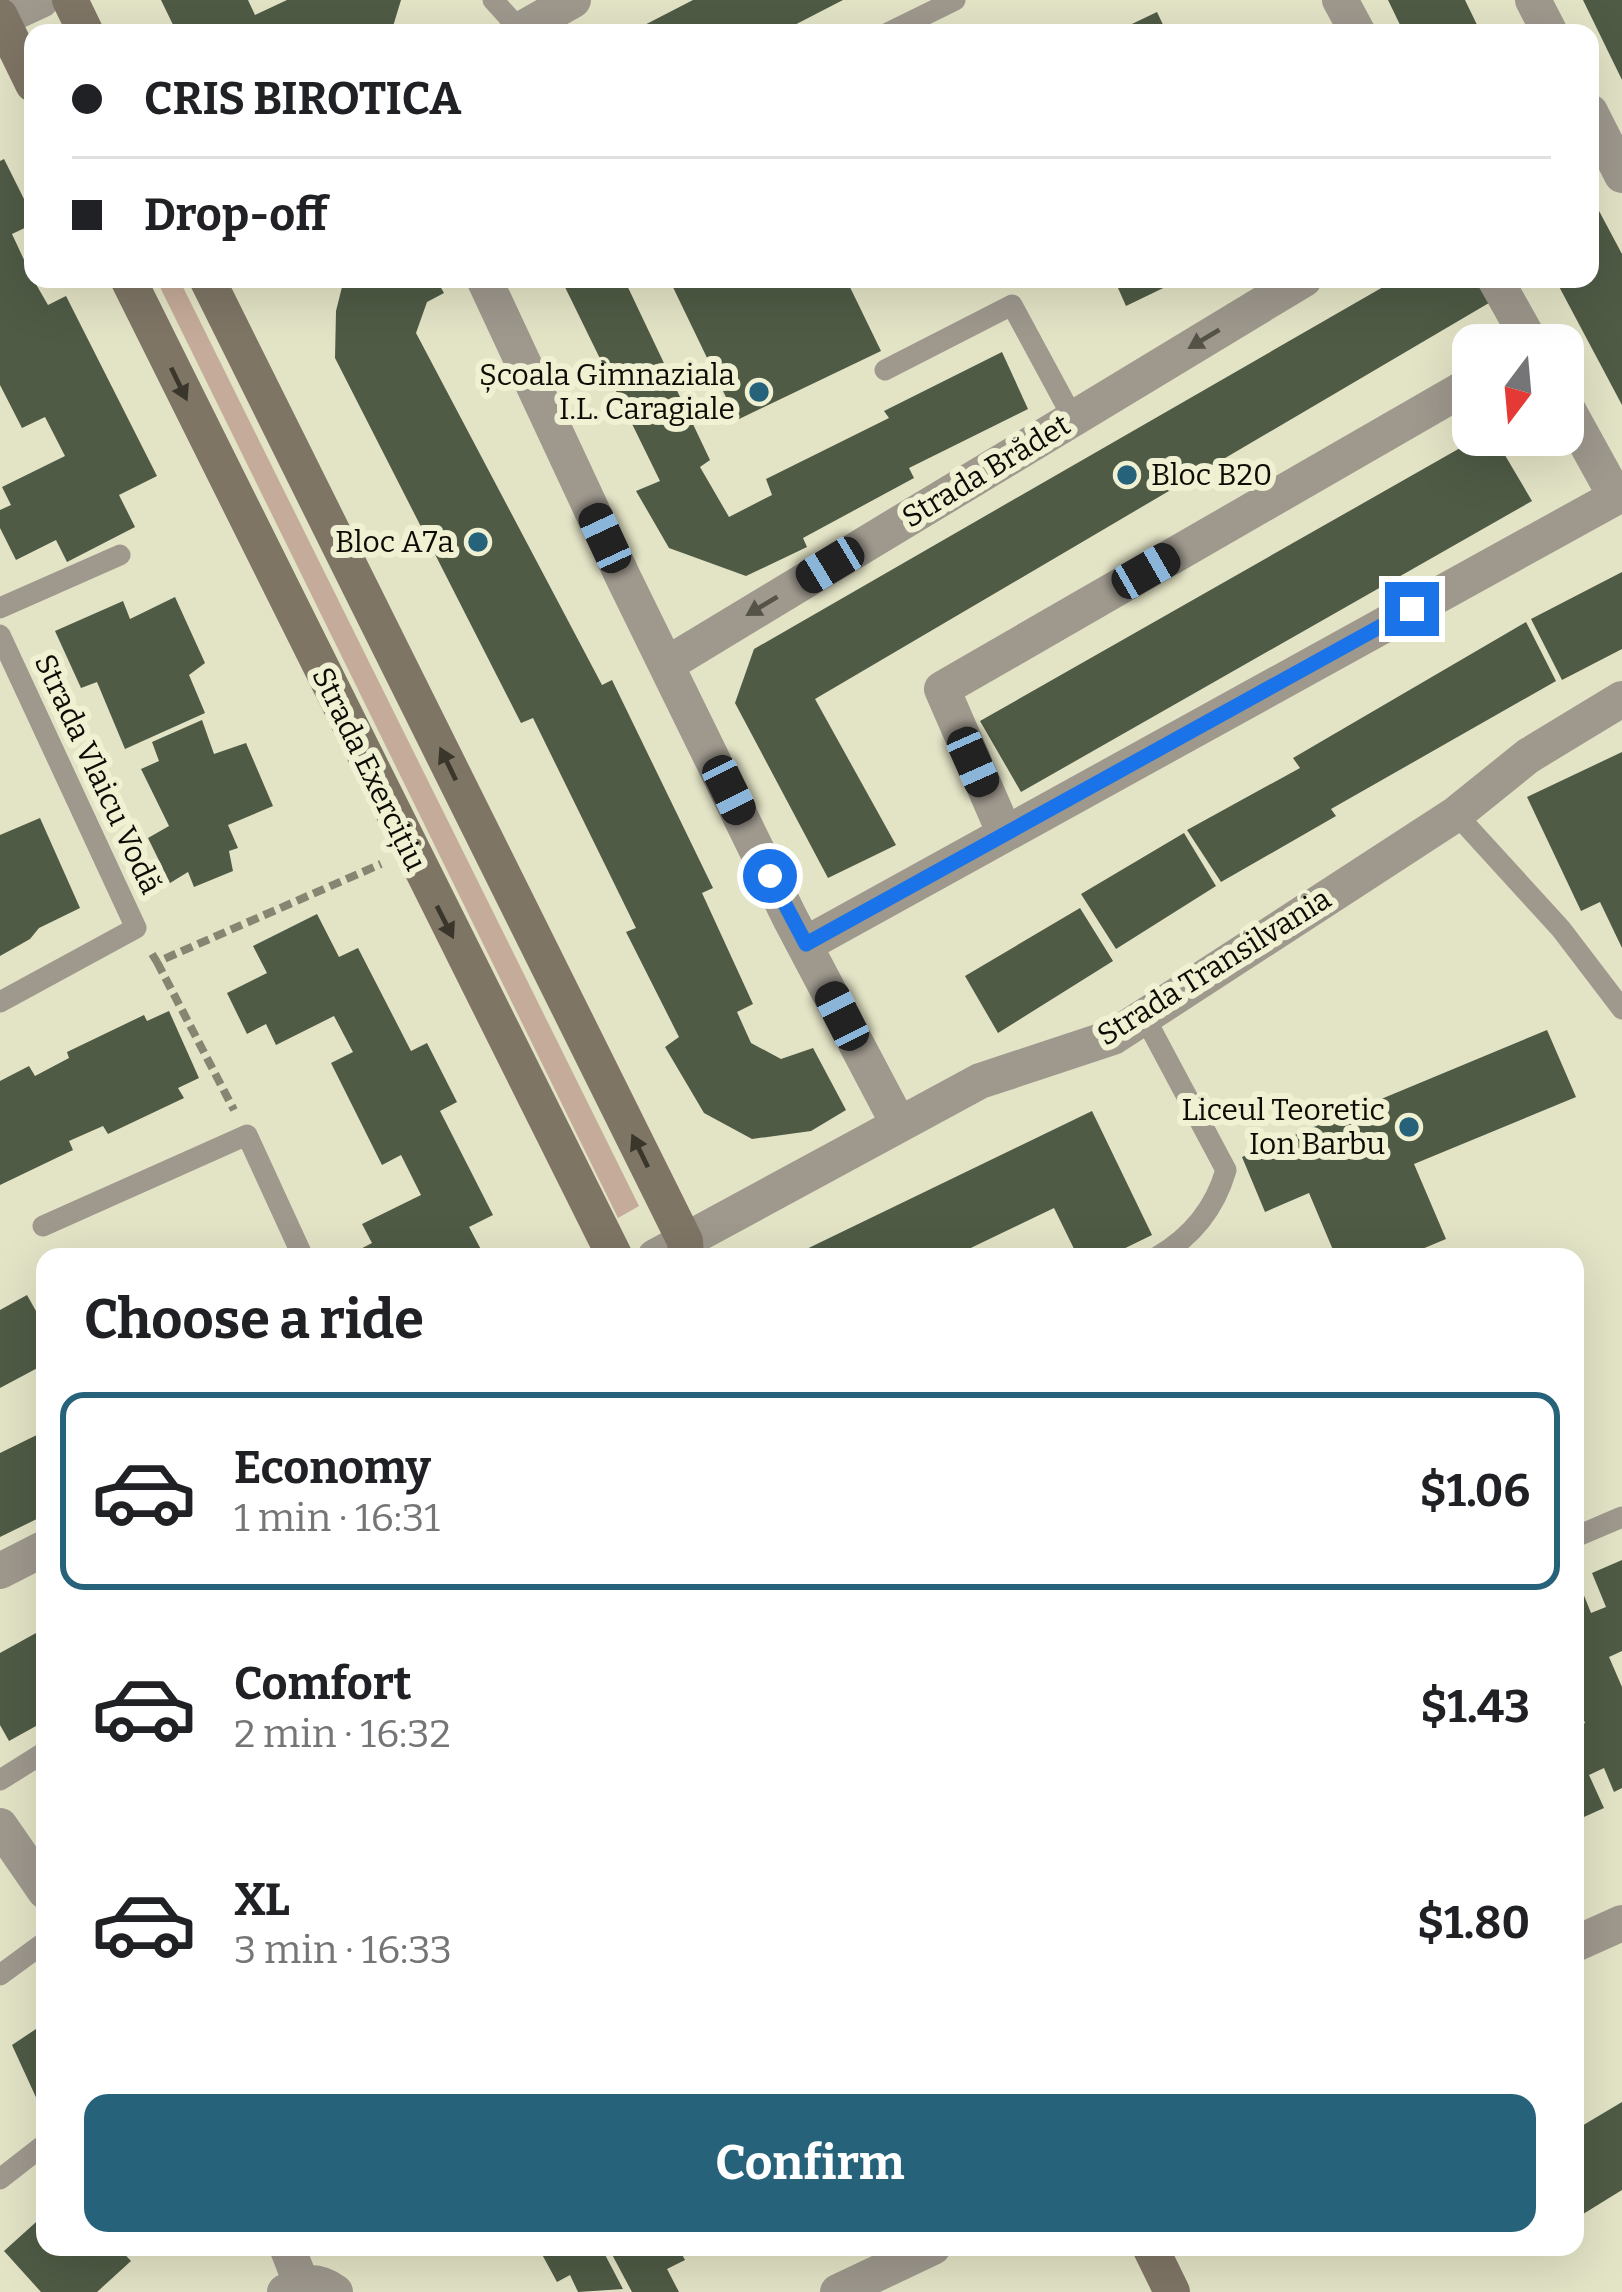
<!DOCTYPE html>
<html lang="en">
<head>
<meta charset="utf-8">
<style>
	:root { --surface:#fff; --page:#f6f6f6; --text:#202124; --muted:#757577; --line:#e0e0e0; --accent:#26637a }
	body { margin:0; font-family:Bitter,serif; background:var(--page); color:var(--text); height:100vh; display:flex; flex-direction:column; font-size:45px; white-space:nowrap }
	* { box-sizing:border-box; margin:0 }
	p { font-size:39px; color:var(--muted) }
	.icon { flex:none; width:66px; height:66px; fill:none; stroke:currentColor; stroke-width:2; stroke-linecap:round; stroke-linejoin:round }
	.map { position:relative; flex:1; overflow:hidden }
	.sheet { position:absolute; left:36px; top:1248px; width:1548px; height:1008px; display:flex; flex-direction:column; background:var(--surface); border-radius:24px; box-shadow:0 12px 48px #0002 }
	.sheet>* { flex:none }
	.guide { position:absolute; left:24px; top:24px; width:1575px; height:264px; border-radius:24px; box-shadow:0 12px 48px #0002; display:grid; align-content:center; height:264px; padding:0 48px; background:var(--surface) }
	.needle { width:78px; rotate:196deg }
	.fabs { position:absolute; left:1452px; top:324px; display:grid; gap:24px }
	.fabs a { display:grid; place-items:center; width:132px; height:132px; border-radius:24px; background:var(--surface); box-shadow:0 12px 48px #0002; font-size:60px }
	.end { position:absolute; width:54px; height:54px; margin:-27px; border:15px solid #1a73e8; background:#fff; box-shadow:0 0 0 6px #fff }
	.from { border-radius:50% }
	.car { position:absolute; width:36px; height:72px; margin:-36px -18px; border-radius:15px; box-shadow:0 0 9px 3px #0007; background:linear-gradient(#222 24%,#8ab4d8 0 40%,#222 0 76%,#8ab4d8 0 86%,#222 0) }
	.guide b { display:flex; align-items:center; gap:42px; height:114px; font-size:45px }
	.guide b+b { border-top:3px solid var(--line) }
	.guide i { width:30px; height:30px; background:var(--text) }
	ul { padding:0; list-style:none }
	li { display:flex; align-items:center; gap:36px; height:198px; margin:0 24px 18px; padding:0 24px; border:6px solid transparent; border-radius:24px }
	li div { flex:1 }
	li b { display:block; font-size:45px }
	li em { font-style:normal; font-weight:700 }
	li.on { border-color:var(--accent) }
	li>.icon { width:108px; height:108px; stroke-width:1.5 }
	h2 { padding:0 48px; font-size:54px; line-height:144px }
	.button { display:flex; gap:24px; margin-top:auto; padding:24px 48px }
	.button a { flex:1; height:138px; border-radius:24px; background:var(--accent); color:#fff; font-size:48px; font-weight:700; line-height:138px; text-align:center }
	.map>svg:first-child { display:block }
	.green { fill:#c5ab99 }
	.building { fill:#4f5b45 }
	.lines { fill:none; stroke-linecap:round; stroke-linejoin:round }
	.path { stroke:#858572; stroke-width:8; stroke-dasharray:12 6; stroke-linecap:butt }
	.lane { stroke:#9e988d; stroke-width:21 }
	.street { stroke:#9e988d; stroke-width:36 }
	.secondary { stroke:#7e7565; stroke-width:36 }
	.oneway { fill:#555248 }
	.oneway2 { fill:#3a362b }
	.route { stroke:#1a73e8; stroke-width:15 }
	.poi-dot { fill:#26637a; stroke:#f0f0d3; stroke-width:4.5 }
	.labels { text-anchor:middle; stroke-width:12; stroke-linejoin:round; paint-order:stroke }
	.poi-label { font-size:30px; fill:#0c0c04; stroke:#f0f0d3; text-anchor:end }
	.street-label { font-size:30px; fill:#0c0c04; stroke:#f0f0d3 }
</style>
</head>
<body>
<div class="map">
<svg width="1622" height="2292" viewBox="0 0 1622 2292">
	<rect width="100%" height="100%" fill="#e3e3c6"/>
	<path class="green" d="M 156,279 L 179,279 L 639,1206 L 618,1218 Z"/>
	<path class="building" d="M 161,0 L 248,0 L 255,15 L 287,0 L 401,0 L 391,33 L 177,33 Z
		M 693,0 L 843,0 L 779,33 L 629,33 Z
		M 1388,0 L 1465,0 L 1481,33 L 1404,33 Z
		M 1583,0 L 1622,0 L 1622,80 Z
		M 1157,12 L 1167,33 L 1113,33 Z
		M 4,159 L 33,217 L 33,224 L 12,234 L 33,279 L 48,305 L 66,296 L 157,476 L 119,495 L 135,527 L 67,562 L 56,540 L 16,560 L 0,528 L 0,510 L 11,505 L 2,487 L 65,456 L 45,417 L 22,428 L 0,385 L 0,161 Z
		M 1590,194 L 1622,254 L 1622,405 L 1555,279 L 1590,279 Z
		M 344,279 L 436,279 L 444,293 L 427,302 L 416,333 L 602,685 L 612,680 L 713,888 L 702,893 L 753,1004 L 737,1012 L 751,1043 L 781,1059 L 813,1048 L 846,1110 L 811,1131 L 752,1139 L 704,1113 L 665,1047 L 679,1037 L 626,932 L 636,928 L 533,718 L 521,723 L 335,358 L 336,311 Z
		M 561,279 L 624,279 L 710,460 L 700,467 L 729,517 L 772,495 L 766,479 L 889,418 L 884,411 L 1002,352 L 1028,409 L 909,468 L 914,478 L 803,538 L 807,547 L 746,576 L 669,548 L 636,491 L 660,481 Z
		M 669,279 L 846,279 L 881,351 L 737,420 Z
		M 1114,279 L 1182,279 L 1126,306 Z
		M 1397,279 L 1482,279 L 1494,300 L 815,699 L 896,845 L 828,878 L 735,703 L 754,649 Z
		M 1483,435 L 1493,435 L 1532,501 L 1021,792 L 980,721 Z
		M 1622,572 L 1622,649 L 1562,680 L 1531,619 Z
		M 175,597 L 205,663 L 189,675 L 205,713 L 125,749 L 97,682 L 81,688 L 55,631 L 123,601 L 130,619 Z
		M 1526,622 L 1556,681 L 1331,809 L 1336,816 L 1221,882 L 1187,830 L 1300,768 L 1293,758 Z
		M 202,720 L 214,754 L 246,743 L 273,806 L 228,825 L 238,848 L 229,851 L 233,871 L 194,887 L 188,872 L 170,883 L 148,838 L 169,826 L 141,769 L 159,761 L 152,742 Z
		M 1622,752 L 1622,948 L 1600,902 L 1581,911 L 1527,797 Z
		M 40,818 L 80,908 L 39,928 L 30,939 L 0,956 L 0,835 Z
		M 1184,833 L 1216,886 L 1116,949 L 1081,894 Z
		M 1080,908 L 1113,961 L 998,1033 L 965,976 Z
		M 317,914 L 339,957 L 358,948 L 411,1051 L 427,1043 L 457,1102 L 440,1111 L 493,1215 L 469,1227 L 485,1257 L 345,1257 L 372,1243 L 362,1224 L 421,1195 L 401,1155 L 382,1165 L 331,1063 L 353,1052 L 334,1016 L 276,1045 L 266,1024 L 247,1034 L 227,993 L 267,973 L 253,946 Z
		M 169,1011 L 199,1078 L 178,1088 L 184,1098 L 108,1134 L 103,1126 L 69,1141 L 73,1150 L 0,1185 L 0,1081 L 29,1066 L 35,1076 L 69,1058 L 67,1052 L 144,1015 L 147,1021 Z
		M 1547,1030 L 1576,1097 L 1414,1164 L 1446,1239 L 1403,1257 L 1336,1257 L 1309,1193 L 1265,1212 L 1242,1157 Z
		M 1092,1111 L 1152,1235 L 1107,1257 L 1078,1257 L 1054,1208 L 952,1257 L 790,1257 Z
		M 27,1295 L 45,1327 L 45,1364 L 0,1388 L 0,1310 Z
		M 45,1431 L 45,1515 L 0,1537 L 0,1453 Z
		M 1622,1560 L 1622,1651 L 1609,1657 L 1622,1687 L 1622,1788 L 1614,1792 L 1604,1768 L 1589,1775 L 1604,1808 L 1575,1821 L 1575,1728 L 1585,1723 L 1575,1700 L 1575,1591 L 1581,1588 L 1591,1613 L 1606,1607 L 1592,1573 Z
		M 45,1628 L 45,1721 L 9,1741 L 0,1725 L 0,1653 Z
		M 45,2023 L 45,2117 L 12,2045 Z
		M 1622,2102 L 1622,2190 L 1575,2219 L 1575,2130 Z
		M 45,2214 L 45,2247 L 118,2247 L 131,2261 L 97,2292 L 41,2292 L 4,2251 Z
		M 538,2247 L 601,2247 L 623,2289 L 578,2292 L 570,2275 L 557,2282 Z
		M 608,2247 L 678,2247 L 685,2260 L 667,2269 L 679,2292 L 632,2292 Z"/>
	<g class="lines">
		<path class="path" d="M 152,954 L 157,962 L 381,864
			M 157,962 L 234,1110"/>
		<path class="lane" d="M 493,0 L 523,33
			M 888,33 L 955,0
			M 885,370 L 1012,305 L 1073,418
			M 0,608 L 120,555
			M 0,635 L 136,928 L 0,1002
			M 1456,814 L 1561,929 L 1622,1009
			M 1145,1018 L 1226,1170 C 1215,1208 1192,1237 1157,1257
			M 43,1226 L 247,1135 L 303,1257
			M 1575,1537 L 1622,1517
			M 0,1780 L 45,1752
			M 0,1975 L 45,1942
			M 0,2179 L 45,2144"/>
		<path class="street" d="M 1340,0 L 1358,33
			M 1533,0 L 1550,33
			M 0,19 L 41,0
			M 515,33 L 573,0
			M 1590,112 L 1622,175
			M 484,279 L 623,577 L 790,918 L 898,1123
			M 1495,279 L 1532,345
			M 669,663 L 1304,279
			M 1005,834 L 942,689 L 1473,383
			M 806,944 L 1616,497 L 1563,401
			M 655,1257 L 980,1081 L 1113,1037 L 1456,814 L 1528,756 L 1622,699
			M 0,1571 L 45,1548
			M 0,1826 L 45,1891
			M 1575,1944 L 1622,1923
			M 287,2247 L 301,2283
			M 285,2292 C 303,2281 317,2279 335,2292
			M 838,2292 L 933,2247"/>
		<path class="secondary" d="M 70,0 L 86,33
			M 0,16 L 33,84
			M 128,279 L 615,1257
			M 207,279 L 685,1241 L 686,1257
			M 1150,2247 L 1172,2292"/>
	</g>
	<defs><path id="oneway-solid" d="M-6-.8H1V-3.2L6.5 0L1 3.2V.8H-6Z" transform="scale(3)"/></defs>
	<g class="oneway">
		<use href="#oneway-solid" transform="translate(1204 339) rotate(149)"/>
		<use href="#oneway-solid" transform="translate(762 606) rotate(149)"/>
	</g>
	<g class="oneway2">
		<use href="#oneway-solid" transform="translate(179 384) rotate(64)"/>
		<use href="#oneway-solid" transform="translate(448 764) rotate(-116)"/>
		<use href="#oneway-solid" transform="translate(445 922) rotate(63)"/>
		<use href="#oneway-solid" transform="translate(640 1151) rotate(-116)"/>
	</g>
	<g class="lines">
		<path class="route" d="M 770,876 L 806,944 L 1412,609"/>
	</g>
	<g class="poi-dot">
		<circle cx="759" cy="392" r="12"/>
		<circle cx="1127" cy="475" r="12"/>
		<circle cx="478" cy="542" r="12"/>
		<circle cx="1409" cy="1127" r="12"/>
	</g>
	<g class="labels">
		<g class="poi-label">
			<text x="735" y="385">Școala Gimnaziala<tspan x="735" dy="34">I.L. Caragiale</tspan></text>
			<text x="1151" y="485" text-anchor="start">Bloc B20</text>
			<text x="454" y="552">Bloc A7a</text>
			<text x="1385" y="1120">Liceul Teoretic<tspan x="1385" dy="34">Ion Barbu</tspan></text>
		</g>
		<g class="street-label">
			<text transform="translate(986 471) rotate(-31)" y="10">Strada Brădet</text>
			<text transform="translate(369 769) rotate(64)" y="10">Strada Exercițiu</text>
			<text transform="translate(98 774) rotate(65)" y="10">Strada Vlaicu Vodă</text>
			<text transform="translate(1214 967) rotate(-32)" y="10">Strada Transilvania</text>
		</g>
	</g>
</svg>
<div class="fabs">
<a><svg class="needle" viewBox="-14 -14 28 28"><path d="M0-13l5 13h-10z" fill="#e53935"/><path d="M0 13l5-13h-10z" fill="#757577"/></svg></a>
</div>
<i class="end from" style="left:770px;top:876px"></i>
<i class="end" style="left:1412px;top:609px"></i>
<i class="car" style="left:605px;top:538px;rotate:335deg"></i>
<i class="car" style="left:830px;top:565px;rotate:239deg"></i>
<i class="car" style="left:1146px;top:571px;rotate:60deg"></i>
<i class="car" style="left:973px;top:762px;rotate:156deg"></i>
<i class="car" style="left:729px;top:790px;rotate:154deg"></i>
<i class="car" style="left:842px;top:1016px;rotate:333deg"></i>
<div class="guide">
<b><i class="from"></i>CRIS BIROTICA</b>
<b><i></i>Drop-off</b>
</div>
<section class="sheet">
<h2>Choose a ride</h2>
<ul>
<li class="on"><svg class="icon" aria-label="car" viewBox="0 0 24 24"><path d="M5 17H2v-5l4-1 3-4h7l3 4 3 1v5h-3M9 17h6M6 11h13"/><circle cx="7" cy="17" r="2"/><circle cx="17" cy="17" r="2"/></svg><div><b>Economy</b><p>1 min · 16:31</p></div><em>$1.06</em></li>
<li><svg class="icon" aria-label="car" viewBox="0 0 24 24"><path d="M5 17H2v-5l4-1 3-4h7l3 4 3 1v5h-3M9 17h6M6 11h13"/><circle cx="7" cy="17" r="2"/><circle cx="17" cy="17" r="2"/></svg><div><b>Comfort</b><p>2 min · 16:32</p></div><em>$1.43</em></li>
<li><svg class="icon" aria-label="car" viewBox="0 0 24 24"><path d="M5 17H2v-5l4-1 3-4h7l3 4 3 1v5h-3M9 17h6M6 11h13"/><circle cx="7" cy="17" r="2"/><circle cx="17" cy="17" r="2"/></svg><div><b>XL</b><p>3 min · 16:33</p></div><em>$1.80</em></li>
</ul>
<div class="button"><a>Confirm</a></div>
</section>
</div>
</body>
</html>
